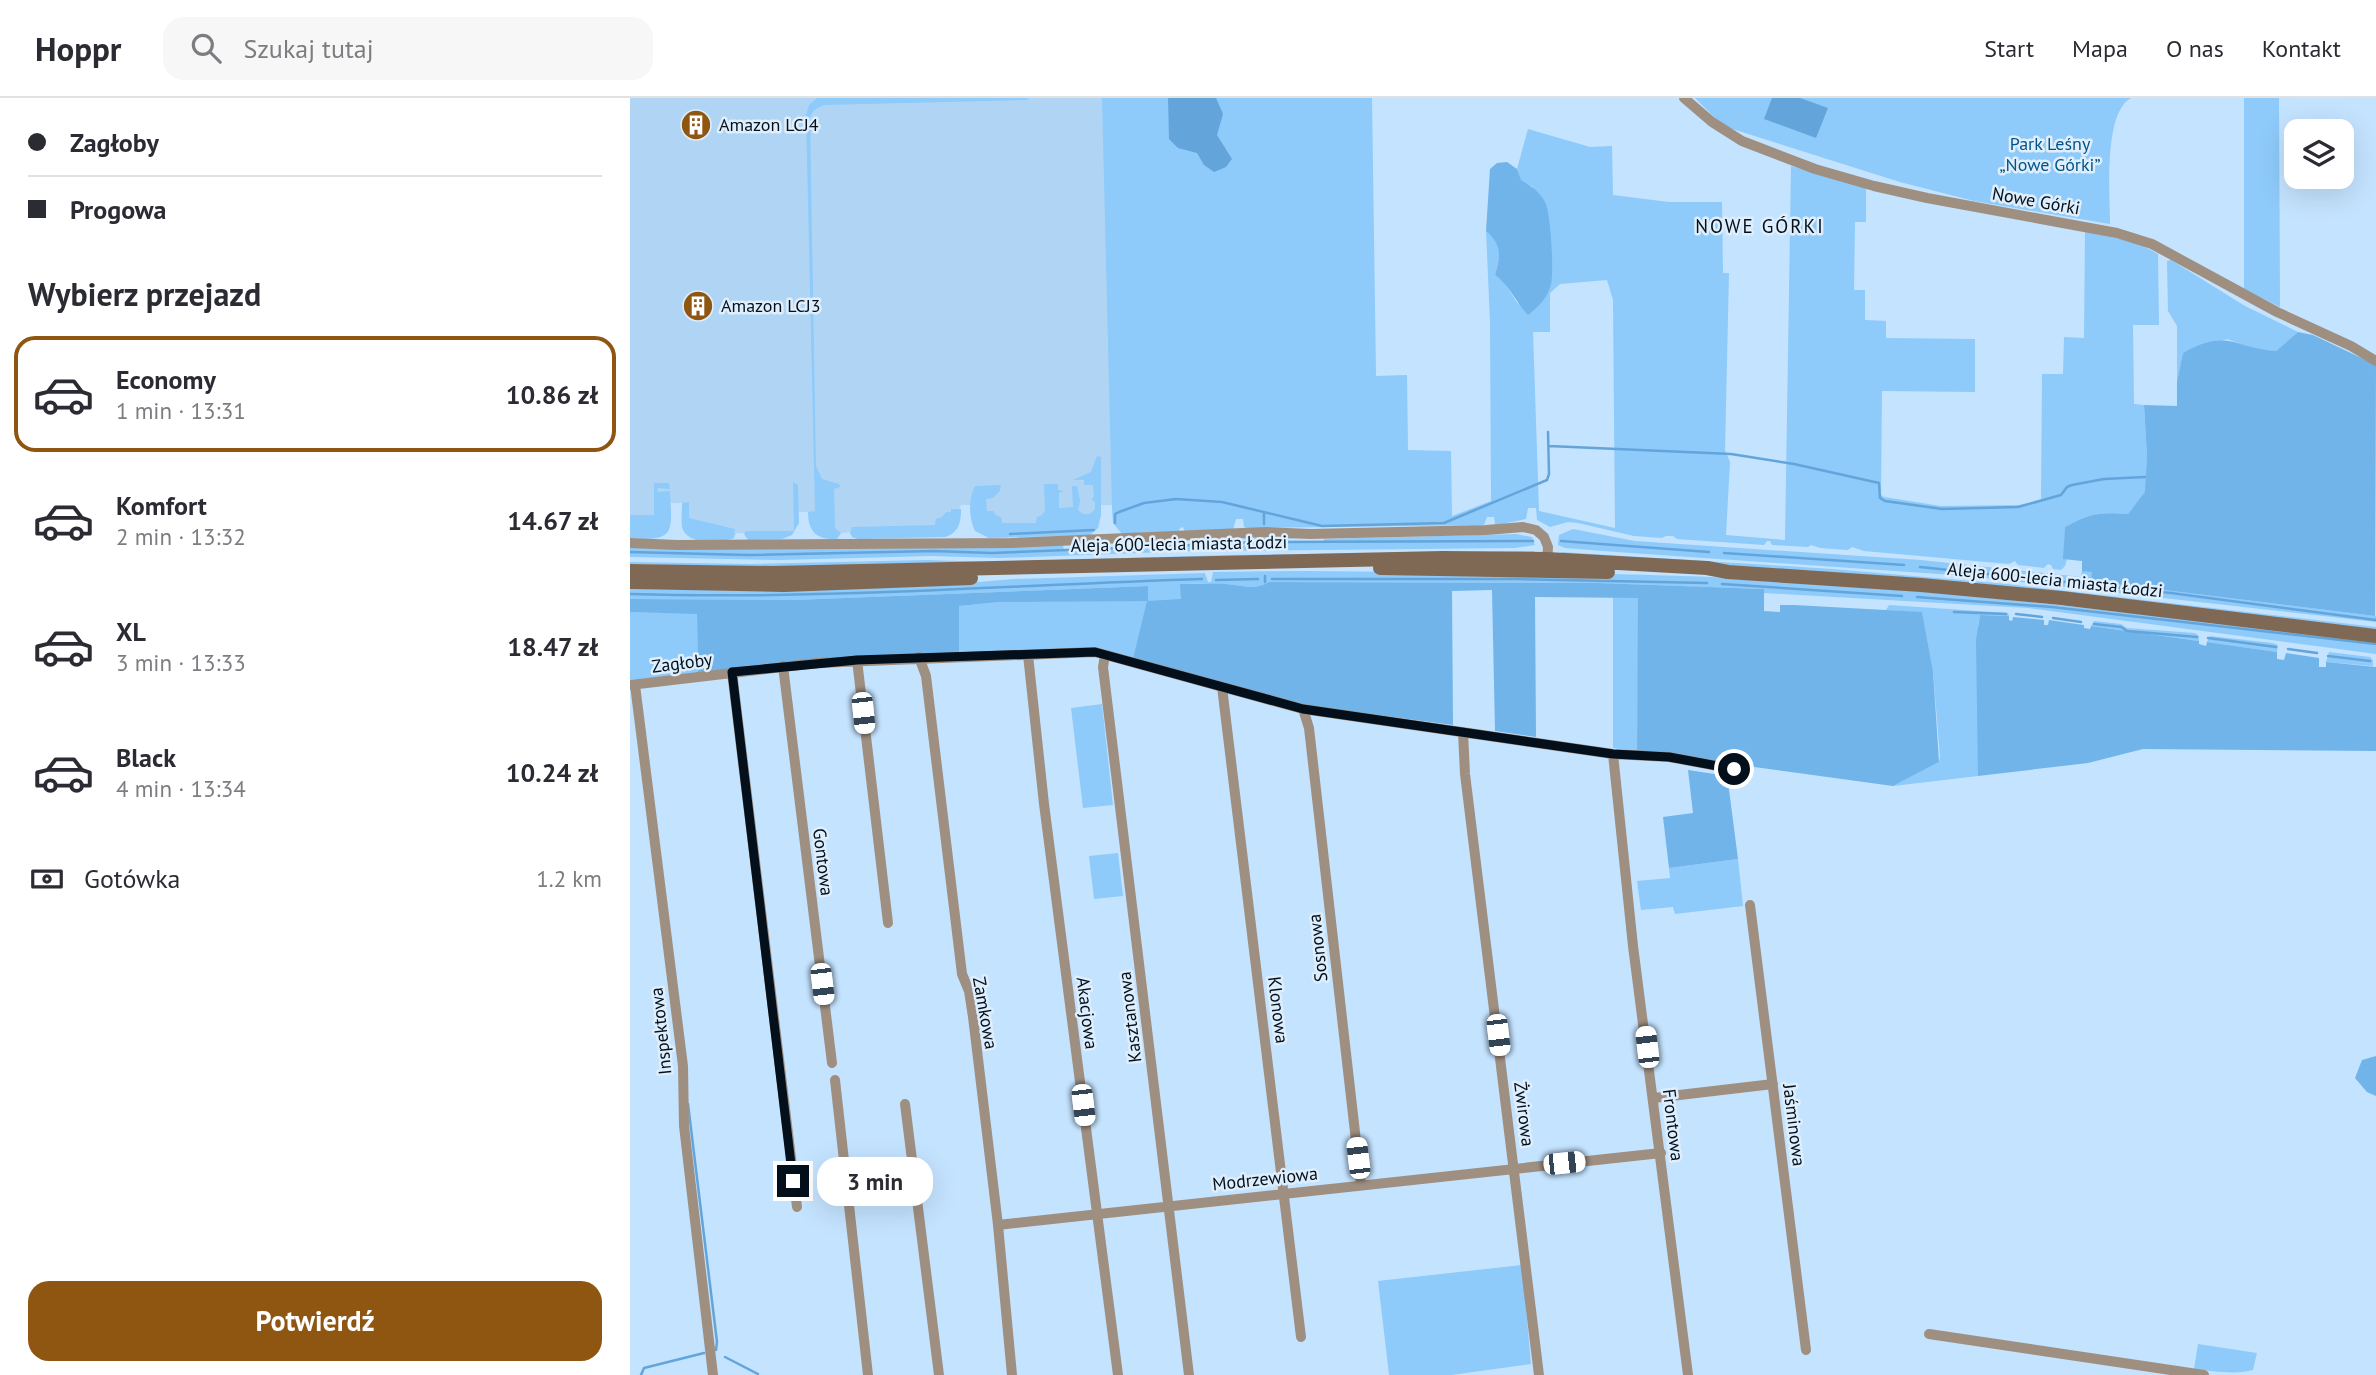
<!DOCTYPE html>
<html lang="pl">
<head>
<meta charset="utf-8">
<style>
	:root { --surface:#fff; --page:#f7f7f7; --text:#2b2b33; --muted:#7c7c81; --line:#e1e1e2; --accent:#8f5611 }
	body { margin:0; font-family:"PT Sans",sans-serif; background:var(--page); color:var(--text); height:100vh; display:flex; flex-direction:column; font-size:26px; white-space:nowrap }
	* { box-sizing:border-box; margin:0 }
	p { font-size:23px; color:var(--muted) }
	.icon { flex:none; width:38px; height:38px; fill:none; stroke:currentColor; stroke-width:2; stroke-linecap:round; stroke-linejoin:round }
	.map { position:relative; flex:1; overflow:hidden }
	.side { display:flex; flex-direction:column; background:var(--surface); width:630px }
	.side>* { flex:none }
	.hud { display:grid; align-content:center; height:154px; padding:0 28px; background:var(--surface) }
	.fabs { position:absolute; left:1654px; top:21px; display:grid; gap:14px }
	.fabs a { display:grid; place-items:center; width:70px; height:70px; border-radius:14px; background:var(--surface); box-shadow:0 7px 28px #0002; font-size:35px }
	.end { position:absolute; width:32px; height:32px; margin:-16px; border:9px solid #03101c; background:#fff; box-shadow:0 0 0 4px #fff }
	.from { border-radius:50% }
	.bubble { position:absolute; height:49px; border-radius:21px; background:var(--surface); box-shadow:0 7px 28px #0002; font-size:23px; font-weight:800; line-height:49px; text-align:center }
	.car { position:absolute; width:21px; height:42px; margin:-21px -10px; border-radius:9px; box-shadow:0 0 5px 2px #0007; background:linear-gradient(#fff 24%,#345 0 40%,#fff 0 76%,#345 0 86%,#fff 0) }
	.hud b { display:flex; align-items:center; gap:24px; height:66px; font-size:26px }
	.hud b+b { border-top:2px solid var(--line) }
	.hud i { width:18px; height:18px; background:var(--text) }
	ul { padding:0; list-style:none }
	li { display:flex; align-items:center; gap:21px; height:116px; margin:0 14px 10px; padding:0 14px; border:4px solid transparent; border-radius:21px }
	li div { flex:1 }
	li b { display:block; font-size:26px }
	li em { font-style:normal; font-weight:800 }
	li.active { border-color:var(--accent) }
	li>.icon { width:63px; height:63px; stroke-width:1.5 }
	h2 { padding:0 28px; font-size:32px; line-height:84px }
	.pay { display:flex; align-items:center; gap:18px; height:77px; padding:0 28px; font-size:26px }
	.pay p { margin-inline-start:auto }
	.cta { display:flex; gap:14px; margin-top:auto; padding:14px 28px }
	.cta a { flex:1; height:80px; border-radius:21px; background:var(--accent); color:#fff; font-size:28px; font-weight:800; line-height:80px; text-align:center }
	header { display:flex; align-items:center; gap:42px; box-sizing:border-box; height:98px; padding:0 35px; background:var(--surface); border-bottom:2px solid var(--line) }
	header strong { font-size:33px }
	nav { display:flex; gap:38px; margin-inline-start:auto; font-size:24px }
	.search { width:490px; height:63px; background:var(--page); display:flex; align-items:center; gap:18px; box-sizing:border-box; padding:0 24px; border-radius:21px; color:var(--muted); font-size:26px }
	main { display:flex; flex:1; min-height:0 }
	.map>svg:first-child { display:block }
	.built { fill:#b0d5f4 }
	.green { fill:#8ecafa; fill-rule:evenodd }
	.forest { fill:#71b4e9 }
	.water { fill:#63a5da }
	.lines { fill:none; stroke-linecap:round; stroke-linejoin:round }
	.stream { stroke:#63a5da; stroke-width:2.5 }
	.street { stroke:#9f8f81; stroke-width:10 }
	.secondary { stroke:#806954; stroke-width:14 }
	.route { stroke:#03101c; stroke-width:9 }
	.labels { text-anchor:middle; stroke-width:5; stroke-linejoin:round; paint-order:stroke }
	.poi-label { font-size:18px; fill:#03101c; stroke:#dfeefc; text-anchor:start }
	.park-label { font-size:18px; fill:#005586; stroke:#dfeefc }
	.street-label { font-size:18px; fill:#03101c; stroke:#dfeefc }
	.neighbourhood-label { font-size:19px; letter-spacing:2px; fill:#03101c; stroke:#dfeefc }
</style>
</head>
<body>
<header>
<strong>Hoppr</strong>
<div class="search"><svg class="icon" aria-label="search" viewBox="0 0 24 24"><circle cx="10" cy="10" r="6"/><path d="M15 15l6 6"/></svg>Szukaj tutaj</div>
<nav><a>Start</a><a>Mapa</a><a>O nas</a><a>Kontakt</a></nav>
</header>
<main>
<section class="side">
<div class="hud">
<b><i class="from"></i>Zagłoby</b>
<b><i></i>Progowa</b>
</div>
<h2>Wybierz przejazd</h2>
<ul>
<li class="active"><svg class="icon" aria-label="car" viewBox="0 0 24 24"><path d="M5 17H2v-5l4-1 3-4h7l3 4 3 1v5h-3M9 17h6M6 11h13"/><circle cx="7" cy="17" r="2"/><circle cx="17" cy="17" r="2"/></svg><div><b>Economy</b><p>1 min · 13:31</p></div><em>10.86 zł</em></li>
<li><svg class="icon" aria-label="car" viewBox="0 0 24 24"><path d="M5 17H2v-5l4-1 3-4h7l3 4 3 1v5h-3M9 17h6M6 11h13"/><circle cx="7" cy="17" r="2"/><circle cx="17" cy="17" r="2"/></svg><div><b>Komfort</b><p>2 min · 13:32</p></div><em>14.67 zł</em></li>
<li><svg class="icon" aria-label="car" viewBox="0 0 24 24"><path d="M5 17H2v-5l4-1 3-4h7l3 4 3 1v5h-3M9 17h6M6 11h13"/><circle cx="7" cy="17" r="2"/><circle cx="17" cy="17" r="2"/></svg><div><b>XL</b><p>3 min · 13:33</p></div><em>18.47 zł</em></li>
<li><svg class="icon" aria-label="car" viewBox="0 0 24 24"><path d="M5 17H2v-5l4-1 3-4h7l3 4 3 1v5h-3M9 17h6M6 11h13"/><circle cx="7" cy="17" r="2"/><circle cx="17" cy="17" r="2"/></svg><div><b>Black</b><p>4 min · 13:34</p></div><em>10.24 zł</em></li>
</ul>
<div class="pay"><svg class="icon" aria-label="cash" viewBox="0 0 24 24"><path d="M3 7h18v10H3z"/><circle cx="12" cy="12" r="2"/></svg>Gotówka<p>1.2 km</p></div>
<div class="cta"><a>Potwierdź</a></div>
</section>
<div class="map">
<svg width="1746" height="1277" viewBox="0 0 1746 1277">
	<rect width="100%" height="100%" fill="#c4e3ff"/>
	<path class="built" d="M 0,0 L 478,0 L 487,407 L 468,407 L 467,428 L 366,439 L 341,411 L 340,407 L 331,407 L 322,427 L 210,435 L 185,414 L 168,414 L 165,432 L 162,436 L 107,435 L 103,440 L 53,429 L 53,405 L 40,405 L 0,438 Z"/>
	<path class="green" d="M 187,0 L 399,0 L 397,2 L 194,7 L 184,12 L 180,19 L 186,368 L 192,381 L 209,386 L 210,389 L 204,391 L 205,430 L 211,435 L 207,441 C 187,442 178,434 178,414 L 185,413 L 176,17 L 179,7 Z
		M 472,0 L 742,0 L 746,278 L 777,277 L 778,352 L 821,353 L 822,418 L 861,403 L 860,224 L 856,132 C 873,148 871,156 865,177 L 873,183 L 888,206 L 903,89 L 890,82 L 887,71 L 898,31 L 960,49 L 982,48 L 983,97 L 1039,104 L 1092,104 L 1093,175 L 1099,175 L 1095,352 L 1100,364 L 1096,437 L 1155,442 L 1161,68 L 1236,90 L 1236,124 L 1225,124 L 1224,192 L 1235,192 L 1235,222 L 1256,223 L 1256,240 L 1345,241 L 1345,294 L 1252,293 L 1251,397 L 1254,399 L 1311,408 L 1390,407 L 1411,402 L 1412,276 L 1433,276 L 1434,239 L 1454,240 L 1455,133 L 1508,145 L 1528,156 L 1529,227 L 1503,227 L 1504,306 L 1514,307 L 1517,358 L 1516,394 L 1498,416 C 1469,414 1460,415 1435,429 L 1434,461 L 1437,461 L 1435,468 L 1431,472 L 1423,471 L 1421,467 L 1418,466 L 1414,470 L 1388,467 L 1385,463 L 1379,466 L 1234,453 L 1222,449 L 1218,452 L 1190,450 L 1181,447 L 1178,449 L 1142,447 L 1140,443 L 1137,443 L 1134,447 L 1047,441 L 1043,438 L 1036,438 L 1032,440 L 1004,438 L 948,425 L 938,424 L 920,429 L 907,422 L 906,410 L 898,410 L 896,421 L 867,427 L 865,426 L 864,419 L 857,419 L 854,427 L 617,430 L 614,429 L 613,421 L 606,421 L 603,432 L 555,434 L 553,429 L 550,430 L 549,433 L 492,436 L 483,425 L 482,411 ZM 977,182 L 983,202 L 985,430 L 909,413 L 903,234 L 920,234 L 920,195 L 930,186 Z
		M 1065,0 L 1501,0 C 1473,15 1480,98 1480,126 L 1344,103 L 1270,84 L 1093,28 Z
		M 1614,0 L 1649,0 L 1650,209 L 1614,191 Z
		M 1541,162 L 1615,208 L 1668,234 L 1646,253 L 1627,252 L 1597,241 L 1553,255 L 1547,283 L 1547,228 L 1538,213 L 1537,163 Z
		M 467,358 L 471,359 L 471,417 L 468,430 L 460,437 L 359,440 L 345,433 C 339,421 338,400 345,388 L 371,387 L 370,393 L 363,400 L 356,401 L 357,413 L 363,413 L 367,418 L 371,419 L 372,425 L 406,425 L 407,419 L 412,417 L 415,413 L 414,386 L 428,386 L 428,392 L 434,393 L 429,395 L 429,410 L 443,409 L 442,388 L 447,388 L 450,403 L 448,412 L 453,416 L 460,416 L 465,411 L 465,404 L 461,401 L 464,399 L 463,387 L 454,387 L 454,382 L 443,382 L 461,374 Z
		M 163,384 L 168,387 L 169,425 L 162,437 L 152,441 L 118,442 L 114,436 L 116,433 L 164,433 Z
		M 24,385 L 39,385 L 40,391 L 27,390 L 28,394 L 40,393 C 42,434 46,444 0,440 L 0,417 L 24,417 Z
		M 59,404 L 59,420 L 105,431 L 104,440 C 91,445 57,448 52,429 C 51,422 52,413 52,405 Z
		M 321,411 L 331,411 C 331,424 329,435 315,439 L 228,441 L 222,439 L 220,435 L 222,429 L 305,427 L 306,421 L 312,419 L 316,414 L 321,414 Z
		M 943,431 L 1005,443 L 1291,462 L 1451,479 L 1452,473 L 1462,473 L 1462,483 L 1746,518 L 1746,524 L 1338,478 L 987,454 L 935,450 L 928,447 L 929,437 Z
		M 886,436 L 902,439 L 905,447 L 885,450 L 579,453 L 574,451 L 573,448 L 578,442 L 579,447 L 628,445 L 628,441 L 593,442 L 628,439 L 672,441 L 637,441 L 641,445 L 693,445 L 694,441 Z
		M 563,443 L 568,448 L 563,453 L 370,460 L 301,458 L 150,462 L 0,459 L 0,449 L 433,447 L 434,453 L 562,448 Z
		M 905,453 L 903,455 L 137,469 L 0,466 L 0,464 L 120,466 L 297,462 L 361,464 L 600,457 Z
		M 931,454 L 1202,471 L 1377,486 L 1746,529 L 1746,531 L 933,456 Z
		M 672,473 C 823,475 976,473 1127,481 C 1334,493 1540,520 1746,544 L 1746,556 L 1398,510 L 1134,495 L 1134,491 L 968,485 L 640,484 C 625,493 612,487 596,486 C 581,485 566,485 551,486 L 551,501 L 503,561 L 468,551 L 329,555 L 328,508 L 370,504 L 517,502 L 518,488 L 164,502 L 0,501 L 0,491 L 157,493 L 301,488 L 384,481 L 575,475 L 578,484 L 581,484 L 583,474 Z
		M 983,499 L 1009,500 L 1007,653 L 983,650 Z
		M 1259,507 L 1378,515 L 1379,518 L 1350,517 L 1348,527 L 1348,678 L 1263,688 L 1309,664 L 1310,659 L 1303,573 L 1292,515 L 1256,512 Z
		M 0,514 L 67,515 L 68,575 L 0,582 Z
		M 1464,523 L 1491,526 L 1497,530 L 1565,535 L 1569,538 L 1569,543 L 1461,528 Z
		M 1580,538 L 1643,545 L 1648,547 L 1647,554 L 1577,544 Z
		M 1699,554 L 1740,559 L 1743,562 L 1743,568 L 1696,564 Z
		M 472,606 L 483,707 L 453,710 L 441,610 Z
		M 488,755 L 493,798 L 464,801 L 459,758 Z
		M 1108,761 L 1113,808 L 1045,816 L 1043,809 L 1011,812 L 1007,783 L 1040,780 L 1039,770 Z
		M 892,1167 L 901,1266 L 821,1277 L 759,1277 L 748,1183 Z
		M 1568,1246 L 1627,1255 L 1623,1272 C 1607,1277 1582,1273 1564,1271 Z"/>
	<path class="forest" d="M 877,64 L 887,71 L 891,82 C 900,87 910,94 915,104 C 921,114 924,175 921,186 C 917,201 909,208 898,217 C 886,204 879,187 865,177 C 871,157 872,147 856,133 L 860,71 L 867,65 Z
		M 1668,234 L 1683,237 L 1746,267 L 1745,518 L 1461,483 L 1462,474 L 1452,473 L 1452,463 L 1433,461 L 1435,429 C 1460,415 1469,414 1498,416 L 1515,394 L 1517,358 L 1514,307 L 1547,308 L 1547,283 L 1553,255 C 1598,230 1603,250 1646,253 Z
		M 639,484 L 968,485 L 1134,491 L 1134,513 L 1150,514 L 1150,507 L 1164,507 L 1292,514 L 1303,573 L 1309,664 L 1263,688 L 1007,653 L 1008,500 L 905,499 L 906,639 L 865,633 L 862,492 L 822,493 L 823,627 L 672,607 L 503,561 L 517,503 L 370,504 L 329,508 L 329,555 C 241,556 155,563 68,575 L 67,516 L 0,514 L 0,501 L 164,502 L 518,488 L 518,503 L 551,501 L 550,486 C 565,486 581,485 596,486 C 612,487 625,493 639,484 Z
		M 1350,517 L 1379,518 L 1379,522 L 1382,523 L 1383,519 L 1414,522 L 1414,527 L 1418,527 L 1419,522 L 1454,527 L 1454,530 L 1460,531 L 1461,528 L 1569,543 L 1569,546 L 1576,548 L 1577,544 L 1647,554 L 1647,561 L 1654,562 L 1656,555 L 1689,560 L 1689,569 L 1696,569 L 1696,564 L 1746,569 L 1746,653 L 1513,651 L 1458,665 L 1348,678 L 1346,542 Z
		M 1058,672 L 1091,677 L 1098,684 L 1108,761 L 1039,770 L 1033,719 L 1063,715 Z
		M 1746,958 L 1746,998 L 1737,994 L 1725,980 L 1732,962 Z"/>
	<path class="water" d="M 538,0 L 586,0 L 593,16 L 587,37 L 602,61 L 596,69 L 584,74 L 574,67 L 567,55 L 548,50 L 539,41 Z
		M 1142,0 L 1170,0 L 1198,10 L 1186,40 L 1134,21 Z"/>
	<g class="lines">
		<path class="stream" d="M 919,348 L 1101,356 L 1164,366 L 1249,385 L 1250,400 L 1255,403 L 1312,411 L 1388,409 L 1431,397 L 1437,389 L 1442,387 L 1474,381 L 1515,379
			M 634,416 L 634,426
			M 485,425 L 485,416 L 489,414 L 514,405 L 546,401 L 592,404 L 692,428 L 814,425 L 917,382 L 919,376 L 918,334
			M 380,436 L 464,432
			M 634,441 L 635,449
			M 931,443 L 1079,454
			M 640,444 L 903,443
			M 578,446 L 629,444
			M 0,454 L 117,457 L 304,453 L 361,455 L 563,447
			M 1094,455 L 1274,467
			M 1290,469 L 1541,495 L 1746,522
			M 635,478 L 635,484
			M 642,481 L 887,481 L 1077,485
			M 586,482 L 628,481
			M 1092,486 L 1272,498
			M 0,496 C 191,502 381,487 572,481
			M 1287,499 L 1422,509 L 1746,546
			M 1324,514 L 1376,516
			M 1386,516 L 1412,519
			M 1423,520 L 1451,524
			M 1464,526 L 1491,529 L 1497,533 L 1567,539
			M 1578,540 L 1646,549
			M 1658,551 L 1687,555
			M 1698,558 L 1740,563
			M 58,1006 L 87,1244 L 86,1252
			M 95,1259 L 128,1276
			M 11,1277 L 14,1270 L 74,1255"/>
		<path class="street" d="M 1054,0 L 1082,24 L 1112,43 L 1185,71 L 1244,88 L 1297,100 L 1487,135 L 1522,146 L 1647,214 L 1721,248 L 1746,263
			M 0,445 L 47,447 L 381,445 L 636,434 L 680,436 L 856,432 L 893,429 L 906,432 L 914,439 L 918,449 L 917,465
			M 398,557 L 414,706 L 488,1277
			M 475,557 L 473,569 L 559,1277
			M 289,559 L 296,578 L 332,876 L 339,893 L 343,919 L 368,1127 L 382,1277
			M 227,562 L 258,825
			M 153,568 L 202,965
			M 102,574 L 167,1109
			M 0,587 L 187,565 L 465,554 L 673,611 L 983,656 L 1039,659 L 1104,671
			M 5,587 L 53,968 L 54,1028 L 83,1277
			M 592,589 L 671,1239
			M 673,611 L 679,630 L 731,1087
			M 833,634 L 835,676 L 909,1277
			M 983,656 L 1003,848 L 1058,1277
			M 1120,807 L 1176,1252
			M 205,982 L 238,1277
			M 1024,1000 L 1143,986
			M 275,1006 L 309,1277
			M 368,1127 L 1031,1055
			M 1299,1236 L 1574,1277"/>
		<path class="secondary" d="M 750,470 L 978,474
			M 0,473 L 142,475 L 812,460 L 917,461 L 1077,470 L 1098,474 L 1291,487 L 1431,500 L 1746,538
			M 0,484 L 154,487 L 341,480"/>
	</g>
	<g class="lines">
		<path class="route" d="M 163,1083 L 102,574 L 227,562 L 465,554 L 673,611 L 983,656 L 1039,659 L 1104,671"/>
	</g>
	<defs>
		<g id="building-disc" transform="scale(1.575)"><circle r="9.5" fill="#8f5611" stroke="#dfeefc"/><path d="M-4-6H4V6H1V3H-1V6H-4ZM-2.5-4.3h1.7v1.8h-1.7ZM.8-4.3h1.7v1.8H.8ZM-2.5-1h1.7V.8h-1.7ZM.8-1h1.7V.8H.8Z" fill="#fff"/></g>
	</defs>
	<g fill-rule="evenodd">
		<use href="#building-disc" x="66" y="27"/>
		<use href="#building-disc" x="68" y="208"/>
	</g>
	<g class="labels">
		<g class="poi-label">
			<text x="89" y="33">Amazon LCJ4</text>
			<text x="91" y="214">Amazon LCJ3</text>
		</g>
		<g class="park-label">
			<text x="1420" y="52">Park Leśny<tspan x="1420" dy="21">„Nowe Górki”</tspan></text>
		</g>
		<g class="street-label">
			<text transform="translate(1406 103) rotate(10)" y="6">Nowe Górki</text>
			<text transform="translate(549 446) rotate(-1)" y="6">Aleja 600-lecia miasta Łodzi</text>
			<text transform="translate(1425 482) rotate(6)" y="6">Aleja 600-lecia miasta Łodzi</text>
			<text transform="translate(52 565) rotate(-7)" y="6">Zagłoby</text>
			<text transform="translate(193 764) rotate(83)" y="6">Gontowa</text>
			<text transform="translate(688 850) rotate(-96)" y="6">Sosnowa</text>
			<text transform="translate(648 912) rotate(83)" y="6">Klonowa</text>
			<text transform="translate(355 915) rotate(80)" y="6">Zamkowa</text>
			<text transform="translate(457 915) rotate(83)" y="6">Akacjowa</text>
			<text transform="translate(500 919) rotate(-97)" y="6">Kasztanowa</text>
			<text transform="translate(31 933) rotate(-96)" y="6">Inspektowa</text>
			<text transform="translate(894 1016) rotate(83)" y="6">Żwirowa</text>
			<text transform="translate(1043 1027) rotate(83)" y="6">Frontowa</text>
			<text transform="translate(1164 1027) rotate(83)" y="6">Jaśminowa</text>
			<text transform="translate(635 1081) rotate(-6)" y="6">Modrzewiowa</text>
		</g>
		<g class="neighbourhood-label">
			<text x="1130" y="135">NOWE GÓRKI</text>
		</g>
	</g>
</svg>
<div class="fabs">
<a><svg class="icon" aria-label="layers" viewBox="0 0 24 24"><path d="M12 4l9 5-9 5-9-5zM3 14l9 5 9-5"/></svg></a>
</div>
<i class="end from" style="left:1104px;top:671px"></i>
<i class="end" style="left:163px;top:1083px"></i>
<div class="bubble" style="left:187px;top:1059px;width:116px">3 min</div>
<i class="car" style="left:233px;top:615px;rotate:174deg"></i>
<i class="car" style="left:192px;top:886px;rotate:173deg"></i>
<i class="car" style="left:868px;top:937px;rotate:173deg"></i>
<i class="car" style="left:1017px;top:949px;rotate:353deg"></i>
<i class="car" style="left:453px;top:1007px;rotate:173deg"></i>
<i class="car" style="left:728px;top:1060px;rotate:353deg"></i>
<i class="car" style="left:934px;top:1065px;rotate:84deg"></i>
</div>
</main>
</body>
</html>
